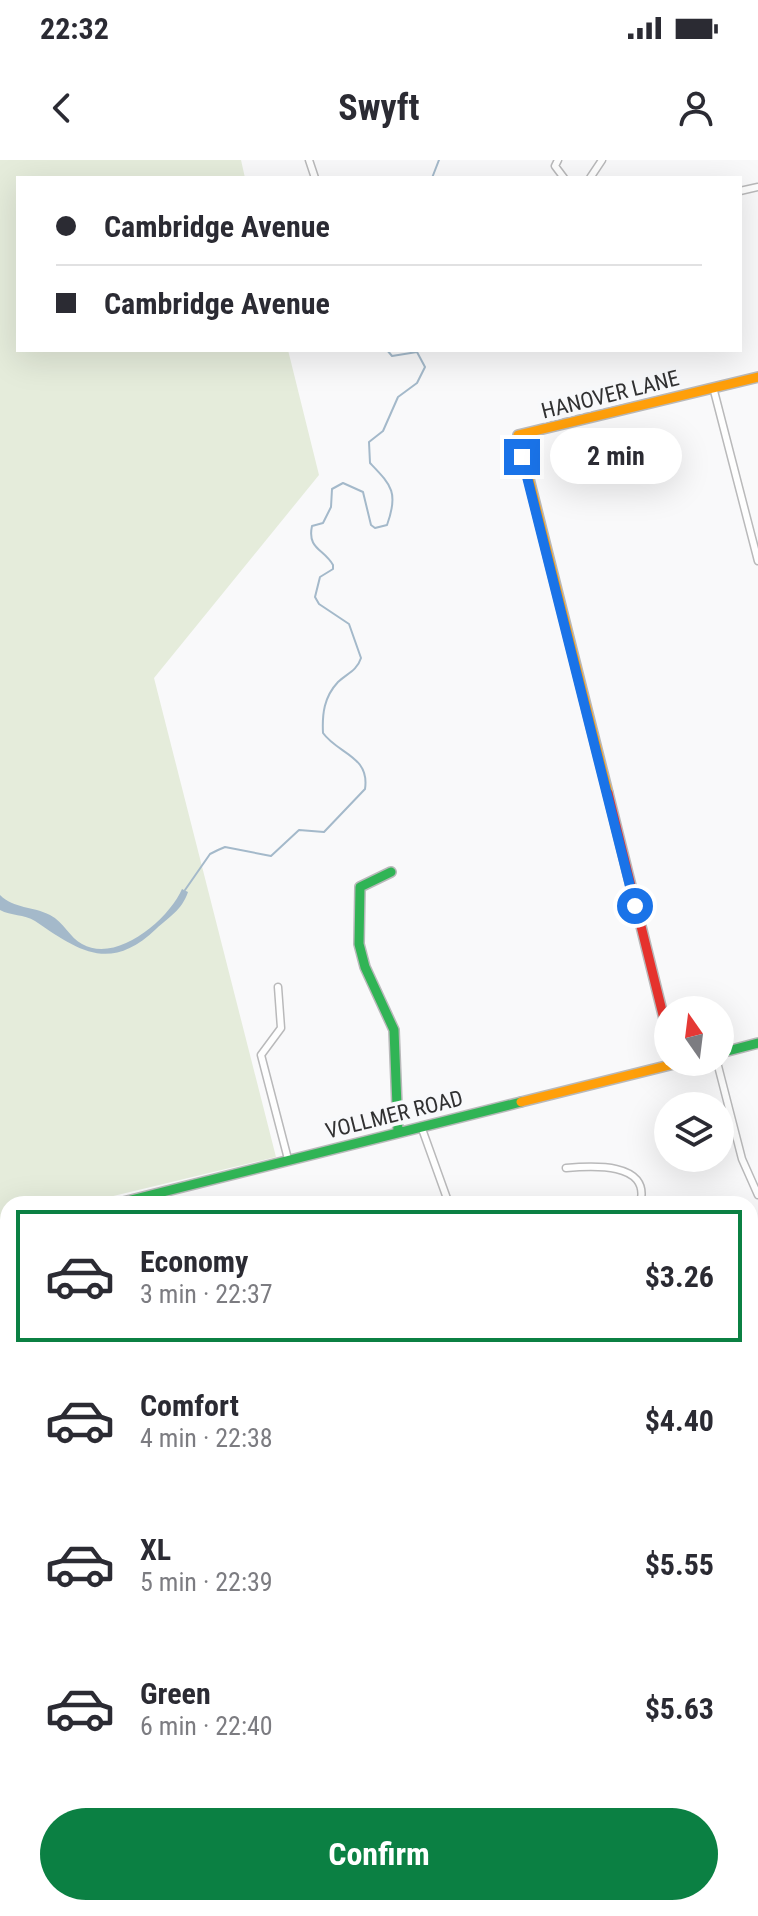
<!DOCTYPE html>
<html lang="en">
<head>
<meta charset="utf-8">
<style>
	:root { --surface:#fff; --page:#f7f7f7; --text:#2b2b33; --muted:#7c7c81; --line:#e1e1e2; --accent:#0b8043 }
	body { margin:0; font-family:"Roboto Condensed",sans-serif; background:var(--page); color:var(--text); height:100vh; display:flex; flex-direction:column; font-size:30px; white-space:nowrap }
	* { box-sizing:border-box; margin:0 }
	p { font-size:26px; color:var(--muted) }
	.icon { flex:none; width:44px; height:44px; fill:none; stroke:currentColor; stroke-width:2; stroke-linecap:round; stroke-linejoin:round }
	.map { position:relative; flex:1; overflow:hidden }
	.panel { position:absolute; left:0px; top:1036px; width:758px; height:720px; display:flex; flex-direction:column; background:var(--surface); border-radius:24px 24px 0 0; box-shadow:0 8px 32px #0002 }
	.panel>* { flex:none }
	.top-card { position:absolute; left:16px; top:16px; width:726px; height:176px; border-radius:0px; box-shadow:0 8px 32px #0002; display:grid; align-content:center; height:176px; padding:0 40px; background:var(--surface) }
	.needle { width:52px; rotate:346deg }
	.tools { position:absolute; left:654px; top:836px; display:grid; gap:16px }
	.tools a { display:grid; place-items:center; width:80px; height:80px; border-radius:50%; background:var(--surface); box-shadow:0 8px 32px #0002; font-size:40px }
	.end { position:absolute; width:36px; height:36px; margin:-18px; border:10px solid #1a73e8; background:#fff; box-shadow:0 0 0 4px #fff }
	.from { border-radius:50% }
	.bubble { position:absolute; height:56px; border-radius:28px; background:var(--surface); box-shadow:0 8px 32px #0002; font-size:26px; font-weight:700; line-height:56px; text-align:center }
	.top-card b { display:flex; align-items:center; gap:28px; height:76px; font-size:30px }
	.top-card b+b { border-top:2px solid var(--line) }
	.top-card i { width:20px; height:20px; background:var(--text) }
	ul { padding:14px 0 0; list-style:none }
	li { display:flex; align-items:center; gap:24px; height:132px; margin:0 16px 12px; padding:0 24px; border:4px solid transparent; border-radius:0px }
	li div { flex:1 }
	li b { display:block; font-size:30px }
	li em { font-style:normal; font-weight:700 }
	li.current { border-color:var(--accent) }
	li>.icon { width:72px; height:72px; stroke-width:1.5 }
	.button { display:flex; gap:16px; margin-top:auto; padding:16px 40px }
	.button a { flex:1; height:92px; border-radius:48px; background:var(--accent); color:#fff; font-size:32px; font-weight:700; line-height:92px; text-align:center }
	.status { display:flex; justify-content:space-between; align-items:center; height:56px; padding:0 40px; background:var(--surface); direction:ltr }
	.status svg { height:22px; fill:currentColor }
	header { display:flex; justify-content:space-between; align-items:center; height:104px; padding:0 40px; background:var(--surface); font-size:36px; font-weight:700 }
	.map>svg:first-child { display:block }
	.green { fill:#e5ecdb }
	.water { fill:#a4b9ca }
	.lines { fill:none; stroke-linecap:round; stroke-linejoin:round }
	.stream { stroke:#a4b9ca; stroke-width:2 }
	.street-casing { stroke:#b9b9ba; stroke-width:9 }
	.fast-casing { stroke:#b9b9ba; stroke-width:12 }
	.slow-casing { stroke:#b9b9ba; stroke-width:12 }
	.jam-casing { stroke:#b9b9ba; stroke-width:12 }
	.street { stroke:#fefefe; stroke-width:6 }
	.fast { stroke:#30b455; stroke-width:9 }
	.slow { stroke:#ff9f0a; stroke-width:9 }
	.jam { stroke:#e5322d; stroke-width:9 }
	.route { stroke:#1a73e8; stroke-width:10 }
	.labels { text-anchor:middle; stroke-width:8; stroke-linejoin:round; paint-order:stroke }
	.street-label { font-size:22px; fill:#313132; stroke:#f8f9fb }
</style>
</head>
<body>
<div class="status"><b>22:32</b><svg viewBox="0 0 49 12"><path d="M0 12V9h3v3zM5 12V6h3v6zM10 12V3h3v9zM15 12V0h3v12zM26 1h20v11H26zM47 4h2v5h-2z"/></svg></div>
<header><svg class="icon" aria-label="back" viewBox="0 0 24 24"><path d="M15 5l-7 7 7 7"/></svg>Swyft<svg class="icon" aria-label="person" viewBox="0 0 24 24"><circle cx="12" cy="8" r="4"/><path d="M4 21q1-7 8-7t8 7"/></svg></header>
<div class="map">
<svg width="758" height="1756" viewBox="0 0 758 1756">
	<rect width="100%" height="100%" fill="#f9f9fa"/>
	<path class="green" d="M 0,0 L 241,0 L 245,18 L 18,18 L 18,190 L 288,190 L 319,315 L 154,518 L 276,997 L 80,1044 L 8,1044 L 8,1061 L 0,1063 Z"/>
	<path class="water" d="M 182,729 L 188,732 C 182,750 169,757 156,769 C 110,813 79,791 35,761 C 24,754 11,756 0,750 L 0,735 C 14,749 33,746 50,755 C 64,762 70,778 82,784 C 117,804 169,759 182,729 Z"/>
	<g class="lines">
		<path class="stream" d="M 432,18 L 439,0
			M 185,730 L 210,694 L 218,690 L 225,687 L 271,696 L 299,670 L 324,672 L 365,629 C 370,596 338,594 323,573 C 322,554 324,537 338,522 C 346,514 357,511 361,498 L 349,464 L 319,444 L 315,437 L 320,417 L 333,409 L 333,405 C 324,389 307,389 312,366 L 323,363 L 331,347 L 332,329 L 343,323 L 363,332 L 371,365 L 375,368 L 387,365 C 399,332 391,325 370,303 L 369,282 L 383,271 L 398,237 L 417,223 L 425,207 L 417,192 L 392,196 L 387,190"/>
		<g class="street-casing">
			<path id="street" d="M 309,0 L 315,18
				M 558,0 L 555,6 L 564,18
				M 590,18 L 602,0
				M 740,31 L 758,27
				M 713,227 L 758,401
				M 278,827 L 281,868 L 261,895 L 288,999
				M 717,902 L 742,999 L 758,1035
				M 421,966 L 449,1044
				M 566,1008 C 590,1006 652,1001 640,1044
				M 0,1123 L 8,1123
				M 0,1175 L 0,1190
				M 0,1198 L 0,1216
				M 0,1268 L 8,1287
				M 0,1379 L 8,1376
				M 750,1464 L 755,1456
				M 750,1539 L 758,1552
				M 0,1607 L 8,1604
				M 750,1615 L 758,1599
				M 750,1624 L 758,1629
				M 140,1748 L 151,1756
				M 689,1748 L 691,1756
				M 265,1756 L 290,1748"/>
		</g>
		<g class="fast-casing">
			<path id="fast" d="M 391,712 L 360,727 L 359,784 L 365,807 L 394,870 L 398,972
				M 720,893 L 758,883
				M 115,1044 L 521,942
				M 55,1748 L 57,1756"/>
		</g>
		<g class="slow-casing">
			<path id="slow" d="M 608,633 L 518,275 L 758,217
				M 521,942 L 682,902
				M 750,1717 L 758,1715"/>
		</g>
		<g class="jam-casing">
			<path id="jam" d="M 608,633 L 668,875
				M 0,1071 L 8,1069
				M 0,1536 L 8,1567
				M 593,1756 L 624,1748"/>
		</g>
		<use href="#street" class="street"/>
		<use href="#fast" class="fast"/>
		<use href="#slow" class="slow"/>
		<use href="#jam" class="jam"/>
	</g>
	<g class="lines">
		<path class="route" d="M 522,297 L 635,746"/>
	</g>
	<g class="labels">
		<g class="street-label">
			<text transform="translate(610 234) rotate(-14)" y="8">HANOVER LANE</text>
			<text transform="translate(394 954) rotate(-14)" y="8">VOLLMER ROAD</text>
		</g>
	</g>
</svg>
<div class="tools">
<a><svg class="needle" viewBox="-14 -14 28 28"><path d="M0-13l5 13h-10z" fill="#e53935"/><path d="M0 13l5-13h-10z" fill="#7c7c81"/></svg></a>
<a><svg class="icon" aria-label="layers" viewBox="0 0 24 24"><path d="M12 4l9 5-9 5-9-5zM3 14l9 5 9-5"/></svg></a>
</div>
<i class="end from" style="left:635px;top:746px"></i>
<i class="end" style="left:522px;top:297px"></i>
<div class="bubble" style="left:550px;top:268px;width:132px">2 min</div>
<div class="top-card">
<b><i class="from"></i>Cambridge Avenue</b>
<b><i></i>Cambridge Avenue</b>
</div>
<section class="panel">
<ul>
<li class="current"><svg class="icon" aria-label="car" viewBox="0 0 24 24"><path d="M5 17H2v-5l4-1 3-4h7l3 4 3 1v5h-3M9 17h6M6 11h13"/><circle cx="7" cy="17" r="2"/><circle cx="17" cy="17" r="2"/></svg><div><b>Economy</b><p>3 min · 22:37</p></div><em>$3.26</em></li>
<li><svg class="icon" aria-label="car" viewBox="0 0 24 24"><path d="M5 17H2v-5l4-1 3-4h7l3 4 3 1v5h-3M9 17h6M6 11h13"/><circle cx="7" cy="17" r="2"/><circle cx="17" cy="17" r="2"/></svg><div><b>Comfort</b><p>4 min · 22:38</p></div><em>$4.40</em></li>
<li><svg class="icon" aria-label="car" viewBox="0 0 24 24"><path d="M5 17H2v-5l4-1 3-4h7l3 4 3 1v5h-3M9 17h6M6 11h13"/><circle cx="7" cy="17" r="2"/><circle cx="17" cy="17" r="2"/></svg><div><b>XL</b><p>5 min · 22:39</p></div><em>$5.55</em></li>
<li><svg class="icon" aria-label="car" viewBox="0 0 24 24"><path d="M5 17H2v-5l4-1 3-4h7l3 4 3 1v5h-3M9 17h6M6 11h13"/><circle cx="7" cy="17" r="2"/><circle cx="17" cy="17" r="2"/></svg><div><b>Green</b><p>6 min · 22:40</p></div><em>$5.63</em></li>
</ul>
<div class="button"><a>Confirm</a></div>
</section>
</div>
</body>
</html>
